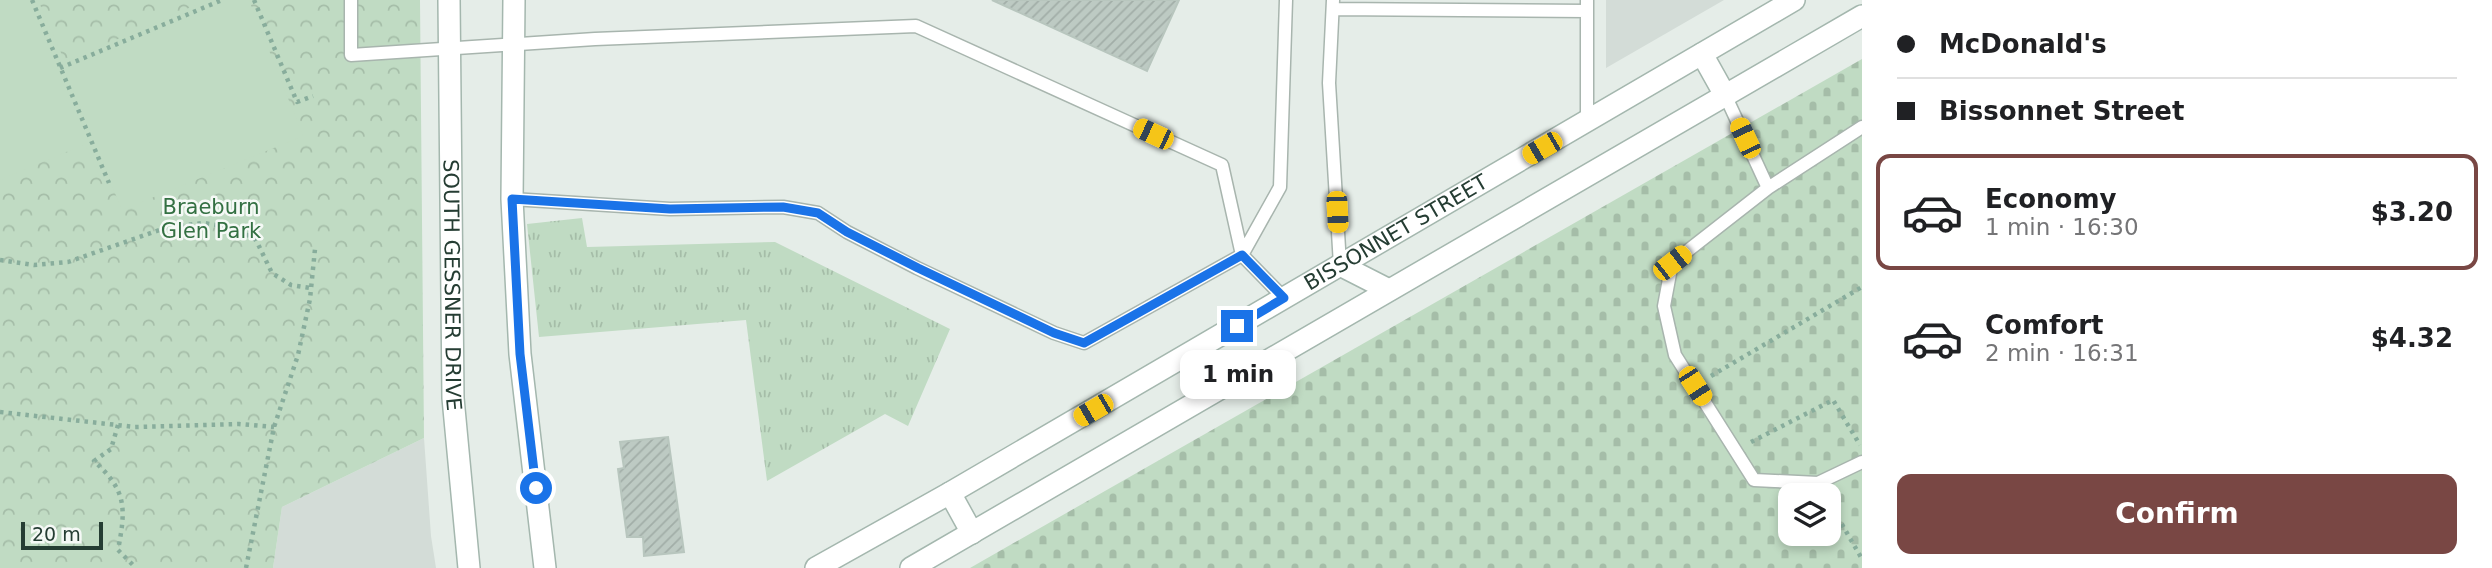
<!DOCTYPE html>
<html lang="en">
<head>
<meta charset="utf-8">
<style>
	:root { --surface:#fff; --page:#f2f2f2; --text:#202124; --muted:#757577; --line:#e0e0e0; --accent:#794744 }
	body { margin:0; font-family:"DejaVu Sans",sans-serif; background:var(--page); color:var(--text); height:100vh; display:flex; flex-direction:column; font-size:26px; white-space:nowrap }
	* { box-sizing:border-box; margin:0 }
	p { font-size:23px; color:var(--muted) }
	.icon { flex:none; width:38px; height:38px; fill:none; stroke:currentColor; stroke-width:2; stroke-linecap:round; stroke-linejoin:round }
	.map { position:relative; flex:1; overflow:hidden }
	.drawer { display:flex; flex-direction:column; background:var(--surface); width:630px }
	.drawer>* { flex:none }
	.guide { display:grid; align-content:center; height:154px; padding:0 35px; background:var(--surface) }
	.tools { position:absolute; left:1778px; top:483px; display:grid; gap:14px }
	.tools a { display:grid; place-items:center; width:63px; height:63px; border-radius:14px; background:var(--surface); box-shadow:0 4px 10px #0003; font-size:35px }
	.scale { position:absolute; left:21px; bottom:18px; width:82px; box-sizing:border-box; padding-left:7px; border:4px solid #253d33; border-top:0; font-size:19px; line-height:24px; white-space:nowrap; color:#253d33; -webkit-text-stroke:5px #f5f9f6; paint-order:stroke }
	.end { position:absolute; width:32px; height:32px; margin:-16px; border:9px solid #1a73e8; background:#fff; box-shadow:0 0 0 4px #fff }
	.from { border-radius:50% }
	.bubble { position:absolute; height:49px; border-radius:14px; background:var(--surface); box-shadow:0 4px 10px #0003; font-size:23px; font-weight:700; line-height:49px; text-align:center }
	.car { position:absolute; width:21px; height:42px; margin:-21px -10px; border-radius:9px; box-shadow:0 0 5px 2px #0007; background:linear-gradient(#f5c518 24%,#345 0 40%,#f5c518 0 76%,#345 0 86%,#f5c518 0) }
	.guide b { display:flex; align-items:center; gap:24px; height:66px; font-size:26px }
	.guide b+b { border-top:2px solid var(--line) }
	.guide i { width:18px; height:18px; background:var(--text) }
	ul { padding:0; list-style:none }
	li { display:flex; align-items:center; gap:21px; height:116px; margin:0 14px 10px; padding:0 21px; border:4px solid transparent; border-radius:14px }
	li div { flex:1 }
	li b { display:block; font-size:26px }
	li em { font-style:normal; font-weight:700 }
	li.selected { border-color:var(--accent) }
	li>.icon { width:63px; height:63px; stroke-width:1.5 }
	.action { display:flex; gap:14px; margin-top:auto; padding:14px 35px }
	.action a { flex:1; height:80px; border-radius:14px; background:var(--accent); color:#fff; font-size:28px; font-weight:700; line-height:80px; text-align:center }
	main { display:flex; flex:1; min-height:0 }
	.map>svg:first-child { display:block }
	.built { fill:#d3dcd7 }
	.grass { fill:url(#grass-tufts) }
	.cemetery { fill:url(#cemetery-stones); fill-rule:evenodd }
	.park { fill:url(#park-crowns) }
	.garden { fill:#c0dbc3 }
	.building { fill:url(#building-hatch); stroke:#b8c6be; stroke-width:2 }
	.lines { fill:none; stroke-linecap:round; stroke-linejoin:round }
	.lane-casing { stroke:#a8b5ae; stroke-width:15 }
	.secondary-casing { stroke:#a4b7ae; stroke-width:24 }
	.path { stroke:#88ad9c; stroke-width:4.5; stroke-dasharray:3.5 5; stroke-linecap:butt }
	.lane { stroke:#fff; stroke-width:12 }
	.secondary { stroke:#fff; stroke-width:21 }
	.route { stroke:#1a73e8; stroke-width:9 }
	.labels { text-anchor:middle; stroke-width:5; stroke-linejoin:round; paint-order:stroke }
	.park-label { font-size:21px; fill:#337042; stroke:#f5f9f6 }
	.street-label { font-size:21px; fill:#253d33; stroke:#f5f9f6 }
</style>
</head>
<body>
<main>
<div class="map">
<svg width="1862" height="568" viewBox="0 0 1862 568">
	<defs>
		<pattern id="grass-tufts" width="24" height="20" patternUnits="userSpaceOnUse" patternTransform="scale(1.75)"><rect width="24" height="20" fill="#c0dbc3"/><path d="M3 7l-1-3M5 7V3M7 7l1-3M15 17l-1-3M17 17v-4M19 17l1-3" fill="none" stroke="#a5bda8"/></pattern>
		<pattern id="cemetery-stones" width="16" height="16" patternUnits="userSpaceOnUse" patternTransform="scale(1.75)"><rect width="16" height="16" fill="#c0dbc3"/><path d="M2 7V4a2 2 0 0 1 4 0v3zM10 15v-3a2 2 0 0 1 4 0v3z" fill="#a5bda8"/></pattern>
		<pattern id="park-crowns" width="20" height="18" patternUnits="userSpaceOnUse" patternTransform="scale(1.75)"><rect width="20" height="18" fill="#c0dbc3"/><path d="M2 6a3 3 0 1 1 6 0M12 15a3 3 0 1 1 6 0" fill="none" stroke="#a5bda8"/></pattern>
		<pattern id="building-hatch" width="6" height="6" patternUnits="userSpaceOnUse" patternTransform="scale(1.75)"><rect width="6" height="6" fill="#bdcac3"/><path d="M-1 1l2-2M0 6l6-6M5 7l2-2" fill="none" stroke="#a2aea8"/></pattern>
	</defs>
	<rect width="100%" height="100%" fill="#e5ede8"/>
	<path class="built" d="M 1606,0 L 1724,0 L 1606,68 Z
		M 424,438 L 431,536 L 436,568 L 273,568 L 282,507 Z"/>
	<path class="grass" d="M 582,218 L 587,247 L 775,242 L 950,329 L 908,426 L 885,414 L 767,481 L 746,320 L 539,337 L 527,224 Z"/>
	<path class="cemetery" d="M 1862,59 L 1862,568 L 970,568 ZM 1790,495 L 1829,495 L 1829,534 L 1790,534 Z"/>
	<path class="park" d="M 0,0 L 420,0 L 424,438 L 282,507 L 273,568 L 0,568 Z"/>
	<path class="garden" d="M 0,0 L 38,0 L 65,62 L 207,0 L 249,0 L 303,136 L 122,210 L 112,186 L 105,189 L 85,144 L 0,180 Z"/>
	<path class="building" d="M 992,0 L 1179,0 L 1147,71 Z
		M 668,437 L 684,552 L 644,556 L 643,537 L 627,537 L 618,469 L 624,468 L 620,442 Z"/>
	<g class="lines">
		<g class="lane-casing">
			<path id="lane" d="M 351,0 L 351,55 L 595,39 L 916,26 L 1222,165 L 1242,255 L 1284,298
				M 1333,0 L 1329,83 L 1340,265
				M 1333,9 L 1587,11
				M 1726,97 L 1768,188
				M 1587,122 L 1587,0
				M 1862,127 L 1768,188 L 1672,263 L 1664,306 L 1675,355 L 1754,480 L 1818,483 L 1862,462
				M 512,199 L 670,209 L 783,207 L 818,213 L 847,232 L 917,268 L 1054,333 L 1084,343 L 1242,255 L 1280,187 L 1286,0"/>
		</g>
		<g class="secondary-casing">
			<g id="secondary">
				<path id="s1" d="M 449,0 L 453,398 L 469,568"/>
				<path d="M 514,0 L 512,199 L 520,354 L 545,568"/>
				<path d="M 1702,54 L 1726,97"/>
				<path d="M 1340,265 L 1389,290"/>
				<path d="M 950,493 L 972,533"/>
				<path id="s2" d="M 816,568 L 950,493 L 1794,0"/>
				<path d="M 911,568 L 1862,16"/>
			</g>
		</g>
		<path class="path" d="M 32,0 L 109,183
			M 254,0 L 297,102 L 313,96
			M 60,68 L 222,0
			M 0,260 L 34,265 L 68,262 L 168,227 L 204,223 L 235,228 L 256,240 L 272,273 L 291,285 L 311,288
			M 1711,376 L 1862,287
			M 0,412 L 135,427 L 239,424 L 274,427
			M 118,425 L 111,449 L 94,461 C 127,491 126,508 118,550 L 136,568
			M 1751,442 L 1833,400 L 1860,445
			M 1829,502 L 1862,559
			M 246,568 L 274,427 L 298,355 L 310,299 L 315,249"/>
		<use href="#lane" class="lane"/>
		<use href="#secondary" class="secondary"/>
	</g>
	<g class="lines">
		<path class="route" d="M 536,488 L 520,354 L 512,199 L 670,209 L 783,207 L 818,213 L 847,232 L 918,268 L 1054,333 L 1084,343 L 1242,255 L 1284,298 L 1237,326"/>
	</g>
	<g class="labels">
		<g class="park-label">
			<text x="211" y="214">Braeburn<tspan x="211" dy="24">Glen Park</tspan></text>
		</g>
		<g class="street-label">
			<text dy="7" stroke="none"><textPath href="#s2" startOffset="670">BISSONNET STREET</textPath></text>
			<text dy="7" stroke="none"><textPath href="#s1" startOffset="285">SOUTH GESSNER DRIVE</textPath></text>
		</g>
	</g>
</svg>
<div class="tools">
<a><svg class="icon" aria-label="layers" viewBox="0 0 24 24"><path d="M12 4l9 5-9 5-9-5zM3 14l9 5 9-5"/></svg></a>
</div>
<div class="scale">20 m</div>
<i class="end from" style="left:536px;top:488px"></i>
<i class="end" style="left:1237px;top:326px"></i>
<div class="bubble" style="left:1180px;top:350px;width:116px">1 min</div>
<i class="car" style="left:1153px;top:134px;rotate:295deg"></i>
<i class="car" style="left:1745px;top:138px;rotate:335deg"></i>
<i class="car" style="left:1542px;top:148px;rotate:240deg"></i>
<i class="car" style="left:1337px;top:212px;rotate:177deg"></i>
<i class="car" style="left:1672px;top:263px;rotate:52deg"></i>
<i class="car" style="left:1695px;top:386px;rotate:147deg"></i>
<i class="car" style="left:1093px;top:410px;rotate:240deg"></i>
</div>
<section class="drawer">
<div class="guide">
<b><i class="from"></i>McDonald's</b>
<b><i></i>Bissonnet Street</b>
</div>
<ul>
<li class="selected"><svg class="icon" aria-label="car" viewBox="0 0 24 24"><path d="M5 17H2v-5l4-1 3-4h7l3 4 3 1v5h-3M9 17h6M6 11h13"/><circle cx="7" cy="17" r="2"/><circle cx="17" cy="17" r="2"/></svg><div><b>Economy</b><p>1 min · 16:30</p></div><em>$3.20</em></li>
<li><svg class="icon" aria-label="car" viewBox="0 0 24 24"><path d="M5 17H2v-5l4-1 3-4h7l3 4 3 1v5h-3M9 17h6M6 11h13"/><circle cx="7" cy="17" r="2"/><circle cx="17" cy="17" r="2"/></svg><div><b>Comfort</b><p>2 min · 16:31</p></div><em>$4.32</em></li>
</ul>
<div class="action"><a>Confirm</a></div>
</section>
</main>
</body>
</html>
